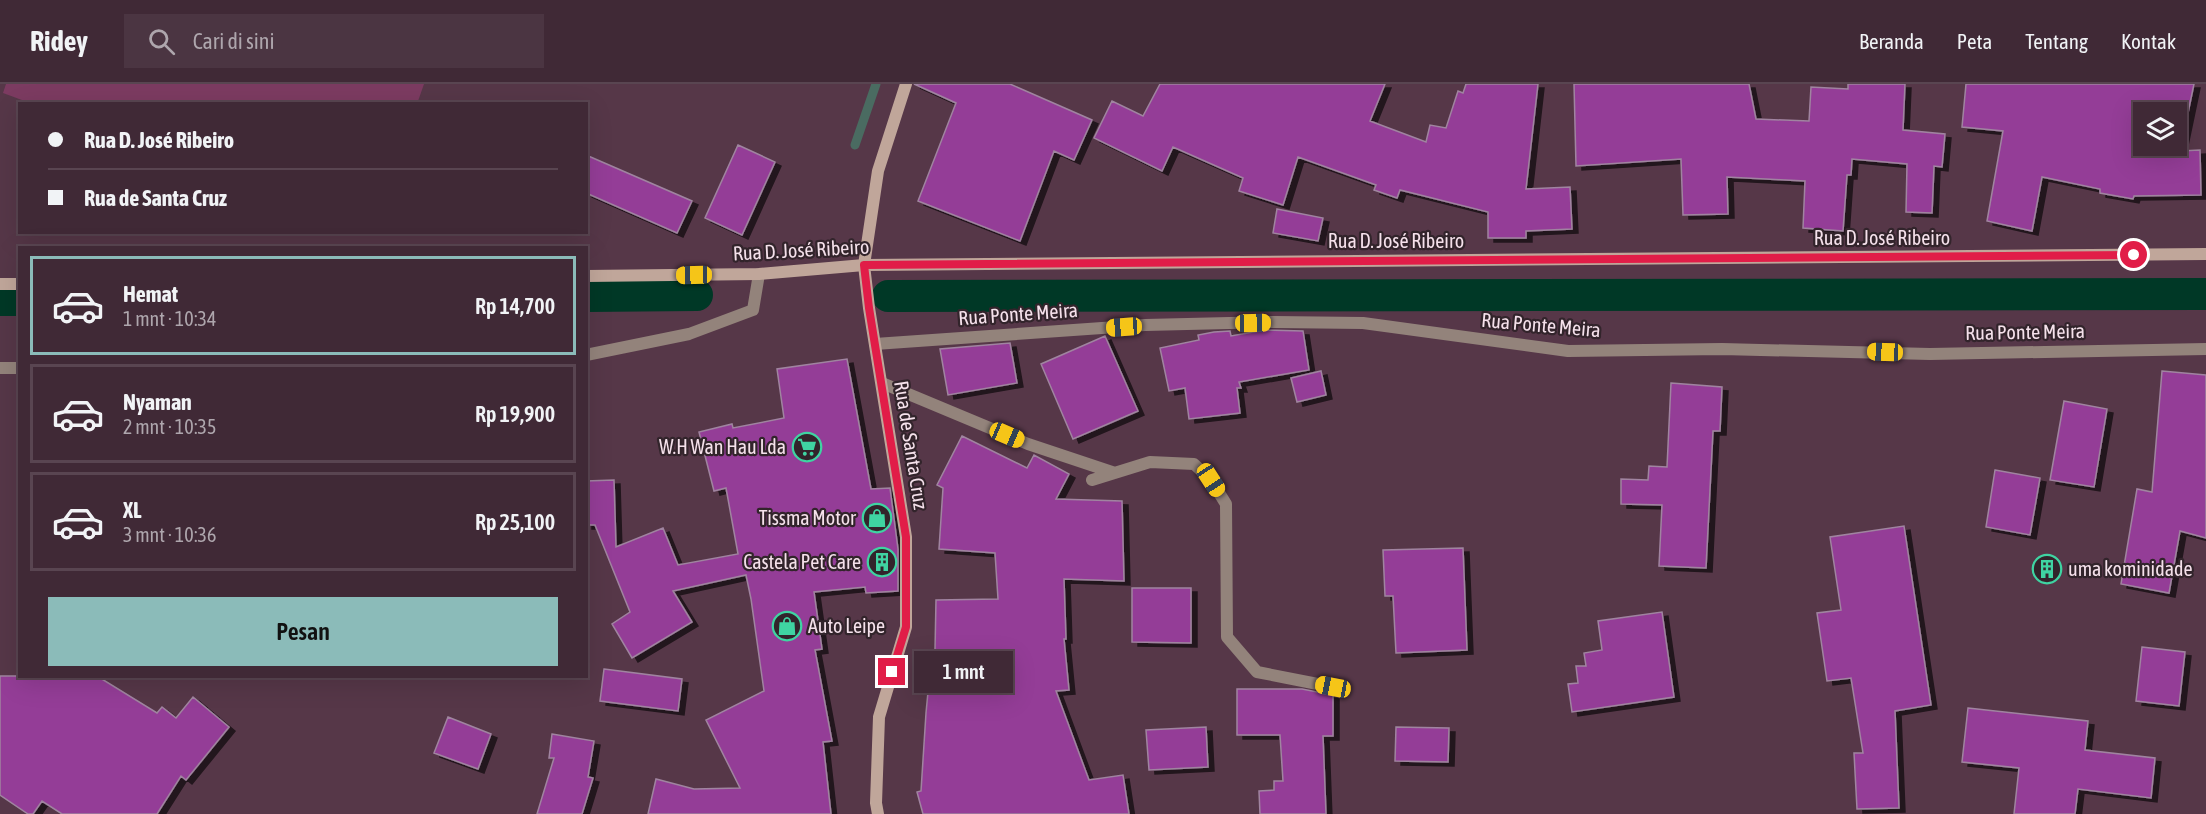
<!DOCTYPE html>
<html lang="id">
<head>
<meta charset="utf-8">
<style>
	:root { --surface:#402936; --page:#4b3542; --text:#f1f3f6; --muted:#aea6ad; --line:#594551; --accent:#8bbbb9 }
	body { margin:0; font-family:"Asap Condensed",sans-serif; background:var(--page); color:var(--text); height:100vh; display:flex; flex-direction:column; font-size:22px; white-space:nowrap }
	* { box-sizing:border-box; margin:0 }
	p { font-size:20px; color:var(--muted) }
	.icon { flex:none; width:33px; height:33px; fill:none; stroke:currentColor; stroke-width:2; stroke-linecap:round; stroke-linejoin:round }
	.map { position:relative; flex:1; overflow:hidden }
	.side { position:absolute; left:18px; top:162px; width:570px; height:432px; display:flex; flex-direction:column; background:var(--surface); border-radius:0px; box-shadow:0 6px 24px #0002,0 0 0 2px var(--line) }
	.side>* { flex:none }
	.hud { position:absolute; left:18px; top:18px; width:570px; height:132px; border-radius:0px; box-shadow:0 6px 24px #0002,0 0 0 2px var(--line); display:grid; align-content:center; height:132px; padding:0 30px; background:var(--surface) }
	.buttons { position:absolute; left:2133px; top:18px; display:grid; gap:12px }
	.buttons a { display:grid; place-items:center; width:54px; height:54px; border-radius:0px; background:var(--surface); box-shadow:0 6px 24px #0002,0 0 0 2px var(--line); font-size:30px }
	.end { position:absolute; width:27px; height:27px; margin:-14px; border:8px solid #e11d48; background:#fff; box-shadow:0 0 0 3px #fff }
	.from { border-radius:50% }
	.bubble { position:absolute; height:42px; border-radius:0px; background:var(--surface); box-shadow:0 6px 24px #0002,0 0 0 2px var(--line); font-size:20px; font-weight:600; line-height:42px; text-align:center }
	.car { position:absolute; width:18px; height:36px; margin:-18px -9px; border-radius:8px; box-shadow:0 0 4px 2px #0007; background:linear-gradient(#f5c518 24%,#345 0 40%,#f5c518 0 76%,#345 0 86%,#f5c518 0) }
	.hud b { display:flex; align-items:center; gap:21px; height:57px; font-size:22px }
	.hud b+b { border-top:2px solid var(--line) }
	.hud i { width:15px; height:15px; background:var(--text) }
	ul { padding:10px 0 0; list-style:none }
	li { display:flex; align-items:center; gap:18px; height:99px; margin:0 12px 9px; padding:0 18px; border:3px solid var(--line); border-radius:0px }
	li div { flex:1 }
	li b { display:block; font-size:22px }
	li em { font-style:normal; font-weight:600 }
	li.selected { border-color:var(--accent) }
	li>.icon { width:54px; height:54px; stroke-width:1.5 }
	.action { display:flex; gap:12px; margin-top:auto; padding:12px 30px }
	.action a { flex:1; height:69px; border-radius:0px; background:var(--accent); color:#111; font-size:24px; font-weight:600; line-height:69px; text-align:center }
	header { display:flex; align-items:center; gap:36px; box-sizing:border-box; height:84px; padding:0 30px; background:var(--surface); border-bottom:2px solid var(--line) }
	header strong { font-size:28px }
	nav { display:flex; gap:33px; margin-inline-start:auto; font-size:21px }
	.search { width:420px; height:54px; background:var(--page); display:flex; align-items:center; gap:15px; box-sizing:border-box; padding:0 21px; border-radius:0px; color:var(--muted); font-size:22px }
	.map>svg:first-child { display:block }
	.green { fill:#7c3b61 }
	.lines { fill:none; stroke-linecap:round; stroke-linejoin:round }
	.stream { stroke:#4a6b61; stroke-width:9 }
	.canal { stroke:#003826; stroke-width:32 }
	.building { fill:#943e97; stroke:#a084a0; stroke-width:1.5; fill-rule:evenodd; filter:url(#shadow) }
	.street { stroke:#93837b; stroke-width:12 }
	.secondary { stroke:#c0a69a; stroke-width:12 }
	.route { stroke:#e11d48; stroke-width:8 }
	.labels { text-anchor:middle; stroke-width:4.5; stroke-linejoin:round; paint-order:stroke }
	.street-label { font-size:20px; fill:#f5e1eb; stroke:#32242b }
	.poi-label { font-size:20px; fill:#f5e1eb; stroke:#32242b; text-anchor:end }
</style>
</head>
<body>
<header>
<strong>Ridey</strong>
<div class="search"><svg class="icon" aria-label="search" viewBox="0 0 24 24"><circle cx="10" cy="10" r="6"/><path d="M15 15l6 6"/></svg>Cari di sini</div>
<nav><a>Beranda</a><a>Peta</a><a>Tentang</a><a>Kontak</a></nav>
</header>
<div class="map">
<svg width="2206" height="730" viewBox="0 0 2206 730">
	<defs>
		<filter id="shadow"><feDropShadow dx="6" dy="4" stdDeviation="0" flood-color="#0009"/></filter>
	</defs>
	<rect width="100%" height="100%" fill="#563748"/>
	<path class="green" d="M 6,0 L 424,0 L 417,20 L 30,19 L 3,9 Z"/>
	<g class="lines">
		<path class="stream" d="M 855,61 L 876,0"/>
		<path class="canal" d="M 586,212 L 697,211
			M 888,212 L 2206,210
			M 0,216 L 20,216"/>
	</g>
	<path class="building" d="M 914,0 L 1010,0 L 1092,36 L 1074,76 L 1054,67 L 1020,157 L 918,117 L 956,19 Z
		M 1160,0 L 1385,0 L 1370,37 L 1426,58 L 1430,41 L 1446,44 L 1458,7 L 1463,9 L 1466,0 L 1538,0 L 1526,105 L 1570,103 L 1572,145 L 1526,147 L 1526,154 L 1488,154 L 1488,128 L 1400,106 L 1397,114 L 1374,106 L 1376,101 L 1298,73 L 1283,121 L 1239,107 L 1243,94 L 1173,63 L 1162,87 L 1094,54 L 1112,17 L 1143,32 Z
		M 1574,0 L 1749,0 L 1756,35 L 1809,37 L 1811,3 L 1848,5 L 1848,0 L 1905,0 L 1903,46 L 1945,50 L 1942,83 L 1934,82 L 1932,129 L 1906,128 L 1907,80 L 1852,75 L 1851,91 L 1847,91 L 1843,147 L 1803,144 L 1805,97 L 1727,93 L 1728,130 L 1683,131 L 1681,75 L 1576,82 Z
		M 1966,0 L 2194,0 L 2180,67 L 2200,66 L 2201,111 L 2134,112 L 2133,115 L 2100,109 L 2100,105 L 2042,93 L 2032,147 L 1987,137 L 2003,47 L 1962,43 ZM 2144,28 L 2176,28 L 2176,62 L 2144,62 Z
		M 738,61 L 775,78 L 742,151 L 705,134 Z
		M 586,71 L 692,117 L 677,149 L 586,109 Z
		M 1277,125 L 1323,134 L 1318,157 L 1273,149 Z
		M 1265,246 L 1303,247 L 1309,286 L 1239,298 L 1241,304 L 1237,304 L 1240,329 L 1189,335 L 1185,304 L 1169,307 L 1160,264 L 1199,256 L 1198,251 L 1214,248 L 1230,247 L 1231,252 Z
		M 1105,252 L 1138,327 L 1073,355 L 1041,280 Z
		M 1010,259 L 1017,299 L 948,311 L 940,265 Z
		M 847,275 L 871,405 L 890,404 L 898,465 L 898,507 L 866,509 L 865,503 L 814,508 L 822,565 L 815,566 L 832,657 L 823,658 L 831,730 L 648,730 L 656,695 L 694,705 L 740,704 L 706,636 L 764,607 L 751,515 L 746,491 L 673,507 L 692,538 L 632,574 L 612,540 L 630,528 L 595,441 L 586,441 L 586,397 L 614,396 L 616,463 L 663,444 L 678,481 L 738,470 L 726,404 L 714,407 L 699,348 L 732,340 L 733,344 L 784,334 L 777,285 Z
		M 1321,287 L 1326,311 L 1297,318 L 1291,294 Z
		M 2162,287 L 2206,291 L 2206,454 L 2180,447 L 2169,509 L 2121,500 L 2137,405 L 2152,408 Z
		M 1671,299 L 1722,303 L 1720,347 L 1713,347 L 1706,484 L 1659,482 L 1662,421 L 1621,420 L 1621,395 L 1648,396 L 1649,382 L 1667,383 Z
		M 2064,317 L 2107,325 L 2094,403 L 2050,396 Z
		M 962,352 L 1027,384 L 1034,371 L 1069,390 L 1056,415 L 1122,417 L 1124,497 L 1064,495 L 1066,555 L 1064,555 L 1069,606 L 1056,607 L 1089,696 L 1123,691 L 1129,730 L 923,730 L 917,708 L 921,707 L 926,629 L 932,566 L 935,566 L 936,516 L 998,515 L 995,469 L 939,465 L 943,404 L 937,401 Z
		M 1995,386 L 2040,394 L 2030,451 L 1986,443 Z
		M 1904,442 L 1931,621 L 1895,627 L 1899,724 L 1857,725 L 1854,669 L 1863,669 L 1851,594 L 1827,597 L 1817,529 L 1841,526 L 1830,453 Z
		M 1463,464 L 1467,566 L 1396,569 L 1393,512 L 1385,512 L 1383,466 Z
		M 1132,504 L 1191,504 L 1191,559 L 1132,558 Z
		M 1662,528 L 1674,613 L 1572,628 L 1568,600 L 1578,599 L 1576,582 L 1586,582 L 1584,569 L 1602,566 L 1598,537 Z
		M 2142,563 L 2185,568 L 2179,622 L 2136,617 Z
		M 604,585 L 682,595 L 678,627 L 600,617 Z
		M 0,592 L 97,592 L 157,629 L 162,623 L 176,634 L 193,613 L 229,643 L 186,696 L 181,692 L 157,730 L 62,730 L 42,717 L 33,730 L 28,730 L 0,711 Z
		M 1237,605 L 1302,605 L 1333,611 L 1333,652 L 1323,652 L 1326,730 L 1260,730 L 1259,707 L 1274,706 L 1274,697 L 1283,697 L 1280,651 L 1237,651 Z
		M 1968,624 L 2088,637 L 2085,666 L 2155,674 L 2151,714 L 2078,705 L 2075,730 L 2014,730 L 2019,684 L 1962,678 Z
		M 448,633 L 491,650 L 478,685 L 434,669 Z
		M 1206,643 L 1208,683 L 1149,686 L 1146,646 Z
		M 1396,643 L 1449,644 L 1448,678 L 1395,677 Z
		M 552,650 L 594,657 L 588,693 L 593,694 L 582,730 L 537,730 L 554,674 L 549,674 Z"/>
	<g class="lines">
		<path class="street" d="M 875,260 L 1145,241 L 1274,238 L 1363,239 L 1568,267 L 1722,265 L 1930,270 L 2206,265
			M 586,271 L 689,250 L 753,226 L 759,190
			M 0,284 L 20,284
			M 882,299 L 1028,360 L 1115,389
			M 1092,396 L 1150,378 L 1194,380 L 1211,396 L 1226,420 L 1227,553 L 1257,588 L 1333,603"/>
		<path class="secondary" d="M 586,192 L 759,190 L 864,181 L 2206,170
			M 0,200 L 20,200
			M 878,730 L 876,719 L 879,633 L 906,543 L 906,453 L 869,224 L 864,181 L 878,87 L 906,0"/>
	</g>
	<g class="lines">
		<path class="route" d="M 892,588 L 906,543 L 906,453 L 869,224 L 864,181 L 2134,171"/>
	</g>
	<defs>
		<g id="supermarket-ring" transform="scale(1.5)"><circle r="9.5" fill="#32242b" stroke="#3fd4a2" stroke-width="1.5"/><path d="M-6-5.5h2.5l.6 2H6L4.5 2H-2.5L-4.4-4H-6ZM-1.5 3.2a1.3 1.3 0 1 0 .1 0ZM3 3.2a1.3 1.3 0 1 0 .1 0Z" fill="#3fd4a2"/></g>
		<g id="shop-ring" transform="scale(1.5)"><circle r="9.5" fill="#32242b" stroke="#3fd4a2" stroke-width="1.5"/><path d="M-5-2.5h2.3a2.7 3.5 0 0 1 5.4 0H5L5.5 6h-11ZM-1.5-2.5h3a1.5 2.3 0 0 0-3 0Z" fill="#3fd4a2"/></g>
		<g id="building-ring" transform="scale(1.5)"><circle r="9.5" fill="#32242b" stroke="#3fd4a2" stroke-width="1.5"/><path d="M-4-6H4V6H1V3H-1V6H-4ZM-2.5-4.3h1.7v1.8h-1.7ZM.8-4.3h1.7v1.8H.8ZM-2.5-1h1.7V.8h-1.7ZM.8-1h1.7V.8H.8Z" fill="#3fd4a2"/></g>
	</defs>
	<g fill-rule="evenodd">
		<use href="#supermarket-ring" x="807" y="363"/>
		<use href="#shop-ring" x="877" y="434"/>
		<use href="#building-ring" x="882" y="478"/>
		<use href="#building-ring" x="2047" y="485"/>
		<use href="#shop-ring" x="787" y="542"/>
	</g>
	<g class="labels">
		<g class="street-label">
			<text x="1882" y="161">Rua D. José Ribeiro</text>
			<text x="1396" y="164">Rua D. José Ribeiro</text>
			<text transform="translate(801 166) rotate(-3)" y="7">Rua D. José Ribeiro</text>
			<text transform="translate(1018 230) rotate(-4)" y="7">Rua Ponte Meira</text>
			<text transform="translate(1541 241) rotate(5)" y="7">Rua Ponte Meira</text>
			<text transform="translate(2025 248) rotate(-1)" y="7">Rua Ponte Meira</text>
			<text transform="translate(911 361) rotate(81)" y="7">Rua de Santa Cruz</text>
		</g>
		<g class="poi-label">
			<text x="786" y="370">W.H Wan Hau Lda</text>
			<text x="856" y="441">Tissma Motor</text>
			<text x="861" y="485">Castela Pet Care</text>
			<text x="2068" y="492" text-anchor="start">uma kominidade</text>
			<text x="808" y="549" text-anchor="start">Auto Leipe</text>
		</g>
	</g>
</svg>
<div class="buttons">
<a><svg class="icon" aria-label="layers" viewBox="0 0 24 24"><path d="M12 4l9 5-9 5-9-5zM3 14l9 5 9-5"/></svg></a>
</div>
<i class="end from" style="left:2134px;top:171px"></i>
<i class="end" style="left:892px;top:588px"></i>
<div class="bubble" style="left:914px;top:567px;width:99px">1 mnt</div>
<i class="car" style="left:694px;top:191px;rotate:269deg"></i>
<i class="car" style="left:1253px;top:239px;rotate:89deg"></i>
<i class="car" style="left:1124px;top:243px;rotate:266deg"></i>
<i class="car" style="left:1885px;top:268px;rotate:272deg"></i>
<i class="car" style="left:1007px;top:351px;rotate:113deg"></i>
<i class="car" style="left:1211px;top:396px;rotate:147deg"></i>
<i class="car" style="left:1333px;top:603px;rotate:281deg"></i>
<div class="hud">
<b><i class="from"></i>Rua D. José Ribeiro</b>
<b><i></i>Rua de Santa Cruz</b>
</div>
<section class="side">
<ul>
<li class="selected"><svg class="icon" aria-label="car" viewBox="0 0 24 24"><path d="M5 17H2v-5l4-1 3-4h7l3 4 3 1v5h-3M9 17h6M6 11h13"/><circle cx="7" cy="17" r="2"/><circle cx="17" cy="17" r="2"/></svg><div><b>Hemat</b><p>1 mnt · 10:34</p></div><em>Rp 14,700</em></li>
<li><svg class="icon" aria-label="car" viewBox="0 0 24 24"><path d="M5 17H2v-5l4-1 3-4h7l3 4 3 1v5h-3M9 17h6M6 11h13"/><circle cx="7" cy="17" r="2"/><circle cx="17" cy="17" r="2"/></svg><div><b>Nyaman</b><p>2 mnt · 10:35</p></div><em>Rp 19,900</em></li>
<li><svg class="icon" aria-label="car" viewBox="0 0 24 24"><path d="M5 17H2v-5l4-1 3-4h7l3 4 3 1v5h-3M9 17h6M6 11h13"/><circle cx="7" cy="17" r="2"/><circle cx="17" cy="17" r="2"/></svg><div><b>XL</b><p>3 mnt · 10:36</p></div><em>Rp 25,100</em></li>
</ul>
<div class="action"><a>Pesan</a></div>
</section>
</div>
</body>
</html>
